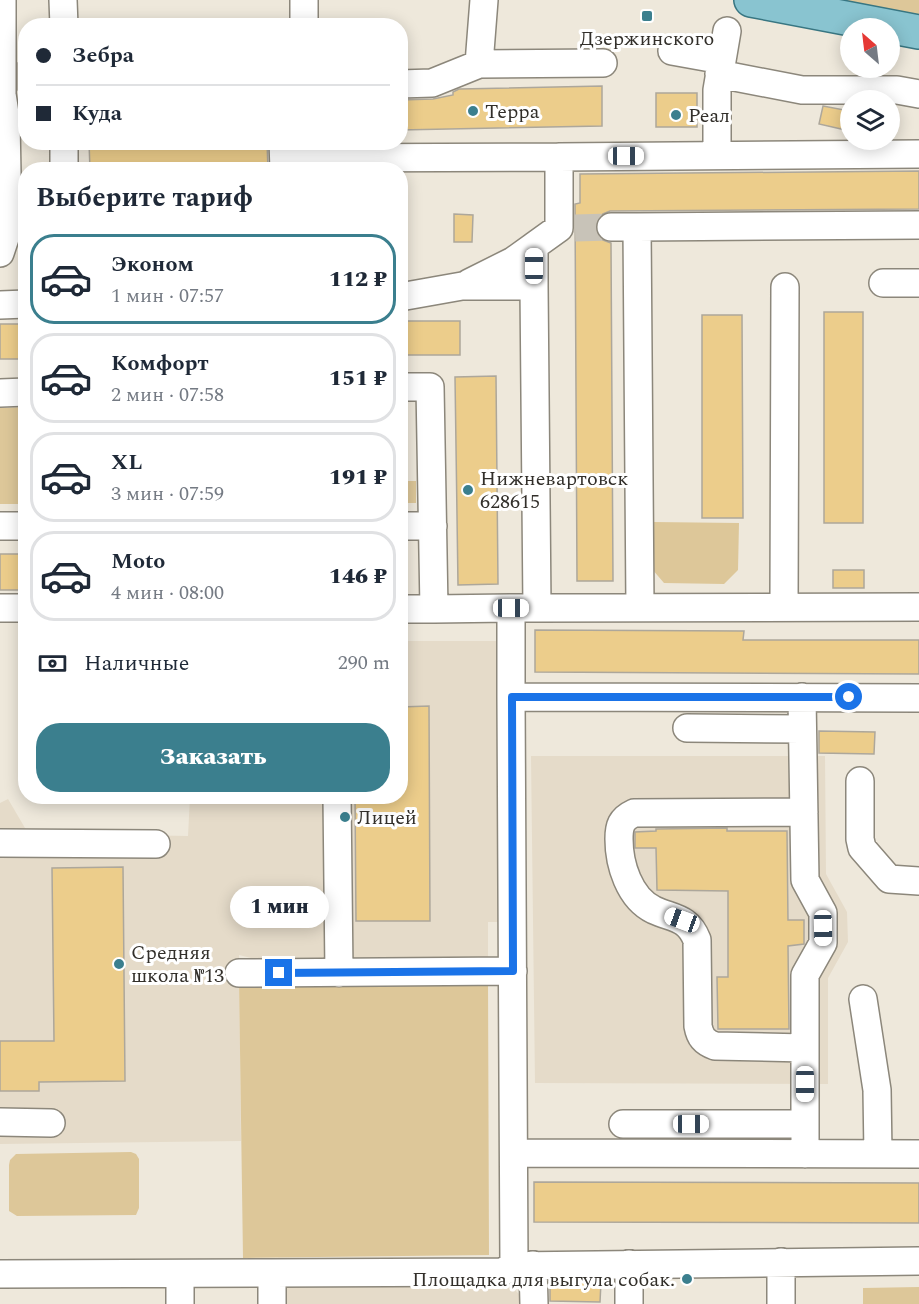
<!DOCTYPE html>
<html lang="ru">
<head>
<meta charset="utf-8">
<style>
	:root { --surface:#fff; --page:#f6f6f7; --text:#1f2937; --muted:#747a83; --line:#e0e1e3; --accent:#3b7f8e }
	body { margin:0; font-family:Spectral,serif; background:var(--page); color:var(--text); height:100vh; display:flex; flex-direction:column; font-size:22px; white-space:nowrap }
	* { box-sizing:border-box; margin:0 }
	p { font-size:20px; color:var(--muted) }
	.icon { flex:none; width:33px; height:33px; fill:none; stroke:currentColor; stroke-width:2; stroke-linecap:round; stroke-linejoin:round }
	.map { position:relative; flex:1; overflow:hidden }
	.drawer { position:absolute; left:18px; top:162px; width:390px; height:642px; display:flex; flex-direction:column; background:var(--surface); border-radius:24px; box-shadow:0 3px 15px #0003 }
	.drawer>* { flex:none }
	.guide { position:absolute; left:18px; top:18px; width:390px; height:132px; border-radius:24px; box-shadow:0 3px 15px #0003; display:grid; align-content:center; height:132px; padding:0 18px; background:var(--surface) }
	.needle { width:39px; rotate:332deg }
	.buttons { position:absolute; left:840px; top:18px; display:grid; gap:12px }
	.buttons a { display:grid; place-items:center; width:60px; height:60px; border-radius:50%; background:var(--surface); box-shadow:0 3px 15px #0003; font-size:30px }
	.end { position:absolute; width:27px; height:27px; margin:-14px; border:8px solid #1a73e8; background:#fff; box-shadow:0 0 0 3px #fff }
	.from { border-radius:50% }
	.bubble { position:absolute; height:42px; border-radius:21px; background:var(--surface); box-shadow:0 3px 15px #0003; font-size:20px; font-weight:800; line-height:42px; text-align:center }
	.car { position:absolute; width:18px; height:36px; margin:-18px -9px; border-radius:8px; box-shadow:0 0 4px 2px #0007; background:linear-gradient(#fff 24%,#345 0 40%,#fff 0 76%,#345 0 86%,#fff 0) }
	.guide b { display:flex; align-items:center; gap:21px; height:57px; font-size:22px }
	.guide b+b { border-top:2px solid var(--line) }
	.guide i { width:15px; height:15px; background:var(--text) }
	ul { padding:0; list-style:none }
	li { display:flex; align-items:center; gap:18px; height:90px; margin:0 12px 9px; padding:0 6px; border:3px solid var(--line); border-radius:24px }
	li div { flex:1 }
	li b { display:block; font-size:22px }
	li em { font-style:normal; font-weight:800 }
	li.selected { border-color:var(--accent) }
	li>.icon { width:54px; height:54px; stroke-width:1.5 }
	h2 { padding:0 18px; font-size:27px; line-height:72px }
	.pay { display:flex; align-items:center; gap:15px; height:66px; padding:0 18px; font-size:22px }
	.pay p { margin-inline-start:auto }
	.action { display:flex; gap:12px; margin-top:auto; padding:12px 18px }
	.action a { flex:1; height:69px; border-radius:24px; background:var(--accent); color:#fff; font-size:24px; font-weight:800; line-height:69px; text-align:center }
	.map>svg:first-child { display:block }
	.built { fill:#e5dbc9 }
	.green { fill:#ddc799 }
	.building { fill:#eccd8b; stroke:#ada79b; stroke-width:1.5 }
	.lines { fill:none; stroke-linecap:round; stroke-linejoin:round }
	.minor-tunnel { stroke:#c8c3b8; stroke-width:27; stroke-dasharray:27 14; stroke-linecap:butt }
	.minor-casing { stroke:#8c877b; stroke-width:30 }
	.major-casing { stroke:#387682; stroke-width:36 }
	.minor { stroke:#fff; stroke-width:27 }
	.major { stroke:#89c4d0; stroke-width:33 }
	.route { stroke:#1a73e8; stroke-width:8 }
	.poi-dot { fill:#3b7f8e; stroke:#fff; stroke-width:2 }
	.labels { text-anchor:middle; stroke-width:6; stroke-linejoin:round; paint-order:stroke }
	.poi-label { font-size:20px; fill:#322f2a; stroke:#fff; text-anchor:start }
</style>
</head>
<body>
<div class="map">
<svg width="919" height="1304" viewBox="0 0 919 1304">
	<rect width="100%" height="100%" fill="#eee8db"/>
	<path class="built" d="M 401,641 L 500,641 L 502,922 L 488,922 L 488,964 L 279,965 L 239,955 L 241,1141 L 0,1144 L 0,803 L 8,799 L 25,828 L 34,833 L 188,836 L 190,797 L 400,796 Z
		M 531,756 L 825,756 L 826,874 L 847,912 L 848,942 L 828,978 L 828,1084 L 535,1083 Z
		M 280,1285 L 511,1286 L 520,1295 L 520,1304 L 281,1304 Z"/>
	<path class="green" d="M 820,0 L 919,0 L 919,20 Z
		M 25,407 L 25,504 L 0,504 L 0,408 Z
		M 401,409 L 405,409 L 405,481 L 416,481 L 416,503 L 401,503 Z
		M 653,522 L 739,523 L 738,570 L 724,584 L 664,583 L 652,569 Z
		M 488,979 L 489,1255 L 243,1258 L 239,980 Z
		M 131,1152 L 136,1154 L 139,1159 L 139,1208 L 136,1215 L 17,1216 L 9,1211 L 9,1165 L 10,1160 L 16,1154 Z
		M 919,1287 L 919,1304 L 863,1304 L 863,1288 Z"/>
	<path class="building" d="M 18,63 L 26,63 L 26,89 L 18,90 Z
		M 602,86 L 602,126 L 400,130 L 400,100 L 433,99 L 453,95 L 453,92 L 459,89 Z
		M 656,93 L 697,93 L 697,127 L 656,127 Z
		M 823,106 L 850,111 L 850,131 L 819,124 Z
		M 89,142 L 267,142 L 268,170 L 90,170 Z
		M 919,171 L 919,209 L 610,211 L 603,214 L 598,219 L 595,226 L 597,234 L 603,240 L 611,243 L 613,581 L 577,581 L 575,204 L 580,203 L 580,174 Z
		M 454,214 L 473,215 L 472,242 L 454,242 Z
		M 824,312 L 863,312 L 863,523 L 824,523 Z
		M 702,315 L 742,315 L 743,518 L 702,518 Z
		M 400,321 L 460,321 L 460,355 L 400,355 Z
		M 0,324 L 26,324 L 26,359 L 0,359 Z
		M 496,376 L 498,584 L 458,585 L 455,377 Z
		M 0,554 L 26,554 L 26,590 L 0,590 Z
		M 833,570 L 864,570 L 864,588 L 833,588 Z
		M 535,630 L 744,631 L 743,640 L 919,640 L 919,674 L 535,672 Z
		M 429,706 L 430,921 L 356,921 L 355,796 L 400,796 L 400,707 Z
		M 819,731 L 875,732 L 874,754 L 819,753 Z
		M 727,828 L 727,831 L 787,831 L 788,920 L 804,920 L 804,944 L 788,946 L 789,1029 L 718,1029 L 717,977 L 728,977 L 728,891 L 657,890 L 656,848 L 635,848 L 635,832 L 656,831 L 656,829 Z
		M 123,867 L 125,1081 L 39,1082 L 39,1091 L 0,1091 L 0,1041 L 54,1041 L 52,868 Z
		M 263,890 L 316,890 L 316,909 L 263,909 Z
		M 534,1182 L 919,1183 L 919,1223 L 534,1222 Z
		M 550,1281 L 601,1282 L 600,1302 L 550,1301 Z"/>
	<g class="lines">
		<path class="minor-tunnel" d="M 575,228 L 611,227"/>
		<g class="minor-casing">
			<path id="minor" d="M 63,0 L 64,26
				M 304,0 L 304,26
				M 672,51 L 722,60
				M 479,64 L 484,0
				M 719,74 L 802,90 L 897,90 L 919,94
				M 400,84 L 432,83 L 479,64 L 603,63
				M 64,142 L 64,170
				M 283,142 L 284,170
				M 305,142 L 305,158 L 559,157 L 559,228 L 534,246 L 534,286
				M 717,155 L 717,90 L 727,31
				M 559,157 L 919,154
				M 611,227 L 637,227
				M 0,253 L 8,229 L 6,120 L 2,94 L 2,0
				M 469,283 L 513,261 L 534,246
				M 883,283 L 919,283
				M 400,297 L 462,286 L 534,286 L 537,608 L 511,608
				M 0,305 L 26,304
				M 400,387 L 430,387 L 434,609 L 511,608 L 511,697
				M 0,393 L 26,392
				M 0,526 L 26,526
				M 400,526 L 433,526
				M 784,606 L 785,287
				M 640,607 L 637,227 L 919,225
				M 0,608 L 26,608
				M 537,608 L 919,607
				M 400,609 L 434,609
				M 802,697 L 805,880 L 823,913 L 823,943 L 805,975 L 805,1048
				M 687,728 L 802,729
				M 860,781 L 860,839 L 862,848 L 889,879 L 919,881
				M 337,796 L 339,973
				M 804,812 L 634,813 C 621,819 619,826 619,839 C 619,864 629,898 654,910 C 674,919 688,917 697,940 L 698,1026 C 700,1037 704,1042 715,1046 L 805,1048 L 805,1154
				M 0,843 L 156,844
				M 239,973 L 513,971
				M 863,999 L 877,1090 L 878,1154
				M 0,1122 L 51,1123
				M 623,1124 L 805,1124
				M 514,1153 L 919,1154
				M 781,1262 L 781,1304
				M 629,1264 L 629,1304
				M 533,1265 L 534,1304
				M 514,1266 L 511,697 L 919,698
				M 0,1274 L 272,1273
				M 180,1304 L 180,1274
				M 272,1304 L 272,1273 L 502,1272 L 514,1266 L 919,1261"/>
		</g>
		<g class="major-casing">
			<path id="major" d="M 751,0 L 919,32"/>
		</g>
		<use href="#minor" class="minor"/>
		<use href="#major" class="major"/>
	</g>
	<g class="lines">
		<path class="route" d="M 279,973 L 513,971 L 512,697 L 849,697"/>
	</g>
	<g class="poi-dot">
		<rect x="641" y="10" width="12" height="12" rx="3"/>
		<circle cx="473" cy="111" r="6"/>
		<circle cx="676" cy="115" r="6"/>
		<circle cx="468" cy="490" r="6"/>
		<circle cx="345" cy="817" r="6"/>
		<circle cx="119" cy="964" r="6"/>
		<circle cx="687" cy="1279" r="6"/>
	</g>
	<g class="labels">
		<g class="poi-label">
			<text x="647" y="45" text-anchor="middle">Дзержинского</text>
			<text x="485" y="118">Терра</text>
			<text x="688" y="122">Реал</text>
			<text x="480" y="485">Нижневартовск<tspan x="480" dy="23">628615</tspan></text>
			<text x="357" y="824">Лицей</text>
			<text x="131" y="959">Средняя<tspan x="131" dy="23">школа №13</tspan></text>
			<text x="675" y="1286" text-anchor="end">Площадка для выгула собак.</text>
		</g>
	</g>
</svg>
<div class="buttons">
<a><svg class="needle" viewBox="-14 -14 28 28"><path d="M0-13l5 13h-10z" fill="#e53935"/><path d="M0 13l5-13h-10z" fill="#747a83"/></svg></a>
<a><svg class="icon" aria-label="layers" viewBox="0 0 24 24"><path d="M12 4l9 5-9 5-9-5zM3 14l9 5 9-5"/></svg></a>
</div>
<i class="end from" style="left:849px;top:697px"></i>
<i class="end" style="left:279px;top:973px"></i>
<div class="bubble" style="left:230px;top:886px;width:99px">1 мин</div>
<i class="car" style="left:626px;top:156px;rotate:90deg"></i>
<i class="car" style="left:534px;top:266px;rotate:0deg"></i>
<i class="car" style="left:511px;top:608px;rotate:90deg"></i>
<i class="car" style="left:682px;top:920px;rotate:290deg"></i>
<i class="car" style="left:823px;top:928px;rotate:179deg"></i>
<i class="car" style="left:805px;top:1084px;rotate:180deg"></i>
<i class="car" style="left:691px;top:1124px;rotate:90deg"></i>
<div class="guide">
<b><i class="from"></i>Зебра</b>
<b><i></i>Куда</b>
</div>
<section class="drawer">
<h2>Выберите тариф</h2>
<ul>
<li class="selected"><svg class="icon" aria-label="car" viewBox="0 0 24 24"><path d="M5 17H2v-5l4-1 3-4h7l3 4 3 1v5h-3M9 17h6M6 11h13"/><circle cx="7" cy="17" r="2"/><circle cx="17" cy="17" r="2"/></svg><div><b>Эконом</b><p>1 мин · 07:57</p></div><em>112 ₽</em></li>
<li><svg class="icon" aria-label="car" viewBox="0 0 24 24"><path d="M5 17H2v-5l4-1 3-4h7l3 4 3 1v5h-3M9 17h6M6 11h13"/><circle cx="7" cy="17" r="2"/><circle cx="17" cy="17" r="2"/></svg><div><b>Комфорт</b><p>2 мин · 07:58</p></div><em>151 ₽</em></li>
<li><svg class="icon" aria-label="car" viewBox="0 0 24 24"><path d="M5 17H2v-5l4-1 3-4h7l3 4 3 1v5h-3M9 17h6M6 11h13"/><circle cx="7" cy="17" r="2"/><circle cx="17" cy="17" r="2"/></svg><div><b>XL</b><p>3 мин · 07:59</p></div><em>191 ₽</em></li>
<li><svg class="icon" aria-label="car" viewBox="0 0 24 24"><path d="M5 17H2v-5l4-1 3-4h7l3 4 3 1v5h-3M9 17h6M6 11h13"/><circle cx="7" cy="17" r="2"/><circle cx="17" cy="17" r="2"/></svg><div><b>Moto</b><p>4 мин · 08:00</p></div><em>146 ₽</em></li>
</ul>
<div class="pay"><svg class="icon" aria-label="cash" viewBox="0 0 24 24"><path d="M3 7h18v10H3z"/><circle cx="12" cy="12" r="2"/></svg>Наличные<p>290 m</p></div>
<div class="action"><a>Заказать</a></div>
</section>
</div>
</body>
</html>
